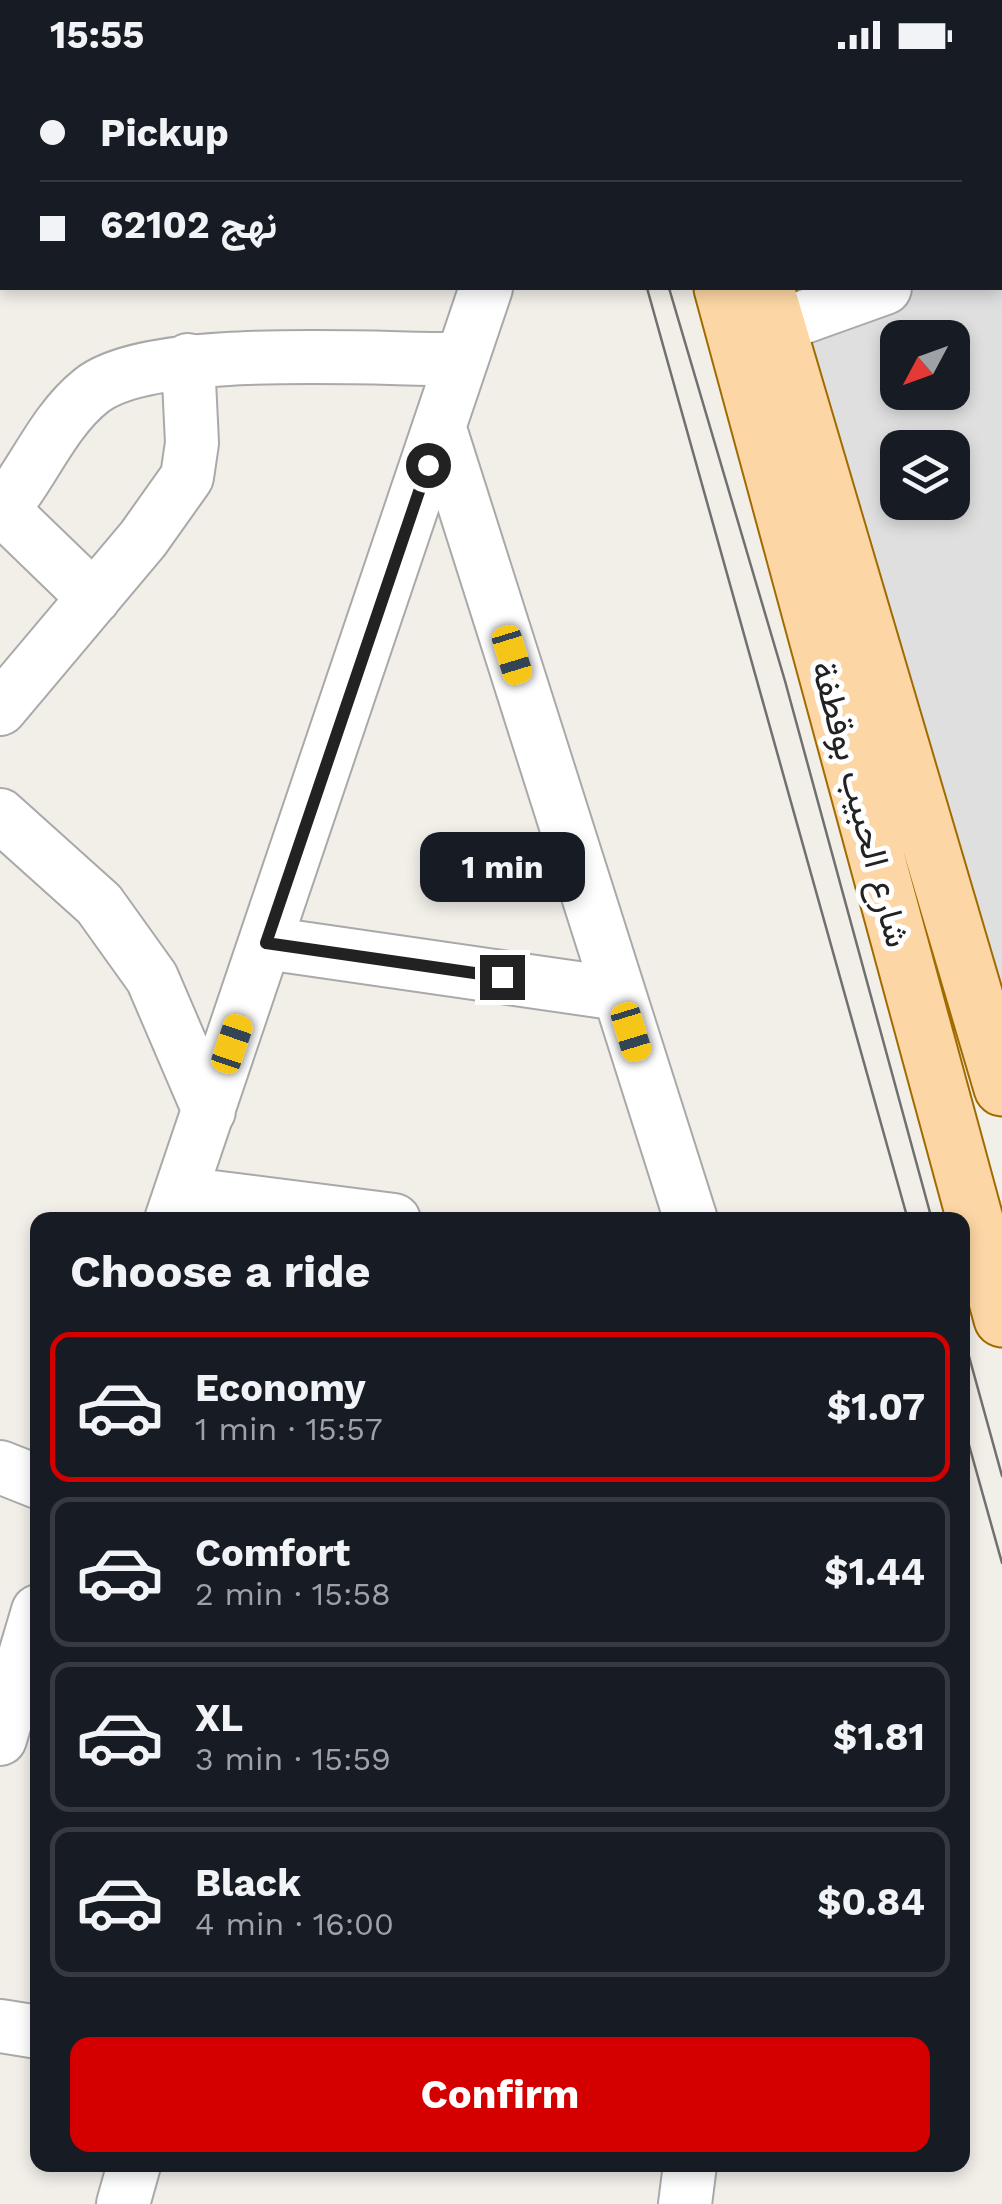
<!DOCTYPE html>
<html lang="en">
<head>
<meta charset="utf-8">
<style>
	:root { --surface:#171b24; --page:#242831; --text:#f1f3f6; --muted:#9ea1a6; --line:#363941; --accent:#d40000 }
	body { margin:0; font-family:"Work Sans",Vazirmatn,sans-serif; background:var(--page); color:var(--text); height:100vh; display:flex; flex-direction:column; font-size:38px; white-space:nowrap }
	* { box-sizing:border-box; margin:0 }
	p { font-size:32px; color:var(--muted) }
	.icon { flex:none; width:55px; height:55px; fill:none; stroke:currentColor; stroke-width:2; stroke-linecap:round; stroke-linejoin:round }
	.map { position:relative; flex:1; overflow:hidden }
	.sheet { position:absolute; left:30px; top:1142px; width:940px; height:960px; display:flex; flex-direction:column; background:var(--surface); border-radius:20px; box-shadow:0 5px 15px #0003 }
	.sheet>* { flex:none }
	.hud { position:absolute; left:0px; top:0px; width:1002px; height:220px; box-shadow:0 5px 15px #0003; display:grid; align-content:center; height:220px; padding:0 40px; background:var(--surface) }
	.needle { width:65px; rotate:229deg }
	.buttons { position:absolute; left:880px; top:250px; display:grid; gap:20px }
	.buttons a { display:grid; place-items:center; width:90px; height:90px; border-radius:20px; background:var(--surface); box-shadow:0 5px 15px #0003; font-size:50px }
	.end { position:absolute; width:45px; height:45px; margin:-22px; border:12px solid #222; background:#fff; box-shadow:0 0 0 5px #fff }
	.from { border-radius:50% }
	.bubble { position:absolute; height:70px; border-radius:20px; background:var(--surface); box-shadow:0 5px 15px #0003; font-size:32px; font-weight:700; line-height:70px; text-align:center }
	.car { position:absolute; width:30px; height:60px; margin:-30px -15px; border-radius:12px; box-shadow:0 0 8px 2px #0007; background:linear-gradient(#f5c518 24%,#345 0 40%,#f5c518 0 76%,#345 0 86%,#f5c518 0) }
	.hud b { display:flex; align-items:center; gap:35px; height:95px; font-size:38px }
	.hud b+b { border-top:2px solid var(--line) }
	.hud i { width:25px; height:25px; background:var(--text) }
	ul { padding:0; list-style:none }
	li { display:flex; align-items:center; gap:30px; height:150px; margin:0 20px 15px; padding:0 20px; border:5px solid var(--line); border-radius:20px }
	li div { flex:1 }
	li b { display:block; font-size:38px }
	li em { font-style:normal; font-weight:700 }
	li.on { border-color:var(--accent) }
	li>.icon { width:90px; height:90px; stroke-width:1.5 }
	h2 { padding:0 40px; font-size:45px; line-height:120px }
	.cta { display:flex; gap:20px; margin-top:auto; padding:20px 40px }
	.cta a { flex:1; height:115px; border-radius:20px; background:var(--accent); color:#fff; font-size:40px; font-weight:700; line-height:115px; text-align:center }
	.status { display:flex; justify-content:space-between; align-items:center; height:70px; padding:0 50px; background:var(--surface); direction:ltr }
	.status svg { height:28px; fill:currentColor }
	.map>svg:first-child { display:block }
	.residential { fill:#e0dfdf; fill-rule:evenodd }
	.lines { fill:none; stroke-linecap:round; stroke-linejoin:round }
	.minor-casing { stroke:#a9a9a9; stroke-width:56 }
	.major-casing { stroke:#a06b00; stroke-width:59 }
	.minor { stroke:#fff; stroke-width:52 }
	.major { stroke:#fcd6a4; stroke-width:55 }
	.tram { stroke:#707070; stroke-width:2.5 }
	.route { stroke:#222; stroke-width:12 }
	.labels { text-anchor:middle; stroke-width:10; stroke-linejoin:round; paint-order:stroke }
	.street-label { font-size:35px; fill:#222; stroke:#fff }
</style>
</head>
<body>
<div class="status"><b>15:55</b><svg viewBox="0 0 49 12"><path d="M0 12V9h3v3zM5 12V6h3v6zM10 12V3h3v9zM15 12V0h3v12zM26 1h20v11H26zM47 4h2v5h-2z"/></svg></div>
<div class="map">
<svg width="1002" height="2134" viewBox="0 0 1002 2134">
	<rect width="100%" height="100%" fill="#f2efe9"/>
	<path class="residential" d="M 731,0 L 1002,0 L 1002,960 L 789,218 L 1000,218 L 1000,2 ZM 898,268 L 952,268 L 952,322 L 898,322 ZM 898,378 L 952,378 L 952,432 L 898,432 Z"/>
	<g class="lines">
		<g class="minor-casing">
			<path id="minor" d="M 47,2 L 50,0
				M 206,2 L 212,0
				M 544,2 L 544,0
				M 0,48 L 2,45
				M 0,138 L 2,135
				M 1000,176 L 1002,176
				M 776,257 L 885,218
				M 440,359 L 691,1150
				M 3,440 L 94,528
				M 0,443 C 32,406 52,352 91,321 C 150,273 378,290 460,289
				M 0,639 L 143,469 L 187,407 L 192,373 L 188,290
				M 0,745 L 99,834 L 152,908 L 209,1041
				M 266,873 L 619,924
				M 181,1123 L 394,1150
				M 171,1150 L 486,218
				M 0,1397 L 38,1412
				M 0,1669 L 38,1541
				M 0,1956 L 38,1962
				M 123,2134 L 134,2095
				M 685,2134 L 690,2095"/>
		</g>
		<g class="major-casing">
			<path id="major" d="M 663,0 L 664,2
				M 706,0 L 707,2
				M 722,218 L 1002,1249
				M 766,218 L 1002,1018"/>
		</g>
		<use href="#minor" class="minor"/>
		<use href="#major" class="major"/>
		<path class="tram" d="M 585,0 L 586,2
			M 604,0 L 605,2
			M 84,2 L 87,0
			M 122,2 L 126,0
			M 0,70 L 2,67
			M 0,98 L 2,96
			M 647,218 L 908,1150
			M 669,218 L 785,611 L 932,1150
			M 962,1261 L 1002,1406
			M 962,1350 L 1002,1493"/>
	</g>
	<g class="lines">
		<path class="route" d="M 428,395 L 266,873 L 502,907"/>
	</g>
	<g class="labels">
		<g class="street-label">
			<text transform="translate(861 734) rotate(75)" y="12">شارع الحبيب بوقطفة</text>
		</g>
	</g>
</svg>
<div class="buttons">
<a><svg class="needle" viewBox="-14 -14 28 28"><path d="M0-13l5 13h-10z" fill="#e53935"/><path d="M0 13l5-13h-10z" fill="#9ea1a6"/></svg></a>
<a><svg class="icon" aria-label="layers" viewBox="0 0 24 24"><path d="M12 4l9 5-9 5-9-5zM3 14l9 5 9-5"/></svg></a>
</div>
<i class="end from" style="left:428px;top:395px"></i>
<i class="end" style="left:502px;top:907px"></i>
<div class="bubble" style="left:420px;top:762px;width:165px">1 min</div>
<i class="car" style="left:512px;top:585px;rotate:163deg"></i>
<i class="car" style="left:631px;top:962px;rotate:163deg"></i>
<i class="car" style="left:232px;top:974px;rotate:19deg"></i>
<div class="hud">
<b><i class="from"></i>Pickup</b>
<b><i></i>نهج 62102</b>
</div>
<section class="sheet">
<h2>Choose a ride</h2>
<ul>
<li class="on"><svg class="icon" aria-label="car" viewBox="0 0 24 24"><path d="M5 17H2v-5l4-1 3-4h7l3 4 3 1v5h-3M9 17h6M6 11h13"/><circle cx="7" cy="17" r="2"/><circle cx="17" cy="17" r="2"/></svg><div><b>Economy</b><p>1 min · 15:57</p></div><em>$1.07</em></li>
<li><svg class="icon" aria-label="car" viewBox="0 0 24 24"><path d="M5 17H2v-5l4-1 3-4h7l3 4 3 1v5h-3M9 17h6M6 11h13"/><circle cx="7" cy="17" r="2"/><circle cx="17" cy="17" r="2"/></svg><div><b>Comfort</b><p>2 min · 15:58</p></div><em>$1.44</em></li>
<li><svg class="icon" aria-label="car" viewBox="0 0 24 24"><path d="M5 17H2v-5l4-1 3-4h7l3 4 3 1v5h-3M9 17h6M6 11h13"/><circle cx="7" cy="17" r="2"/><circle cx="17" cy="17" r="2"/></svg><div><b>XL</b><p>3 min · 15:59</p></div><em>$1.81</em></li>
<li><svg class="icon" aria-label="car" viewBox="0 0 24 24"><path d="M5 17H2v-5l4-1 3-4h7l3 4 3 1v5h-3M9 17h6M6 11h13"/><circle cx="7" cy="17" r="2"/><circle cx="17" cy="17" r="2"/></svg><div><b>Black</b><p>4 min · 16:00</p></div><em>$0.84</em></li>
</ul>
<div class="cta"><a>Confirm</a></div>
</section>
</div>
</body>
</html>
